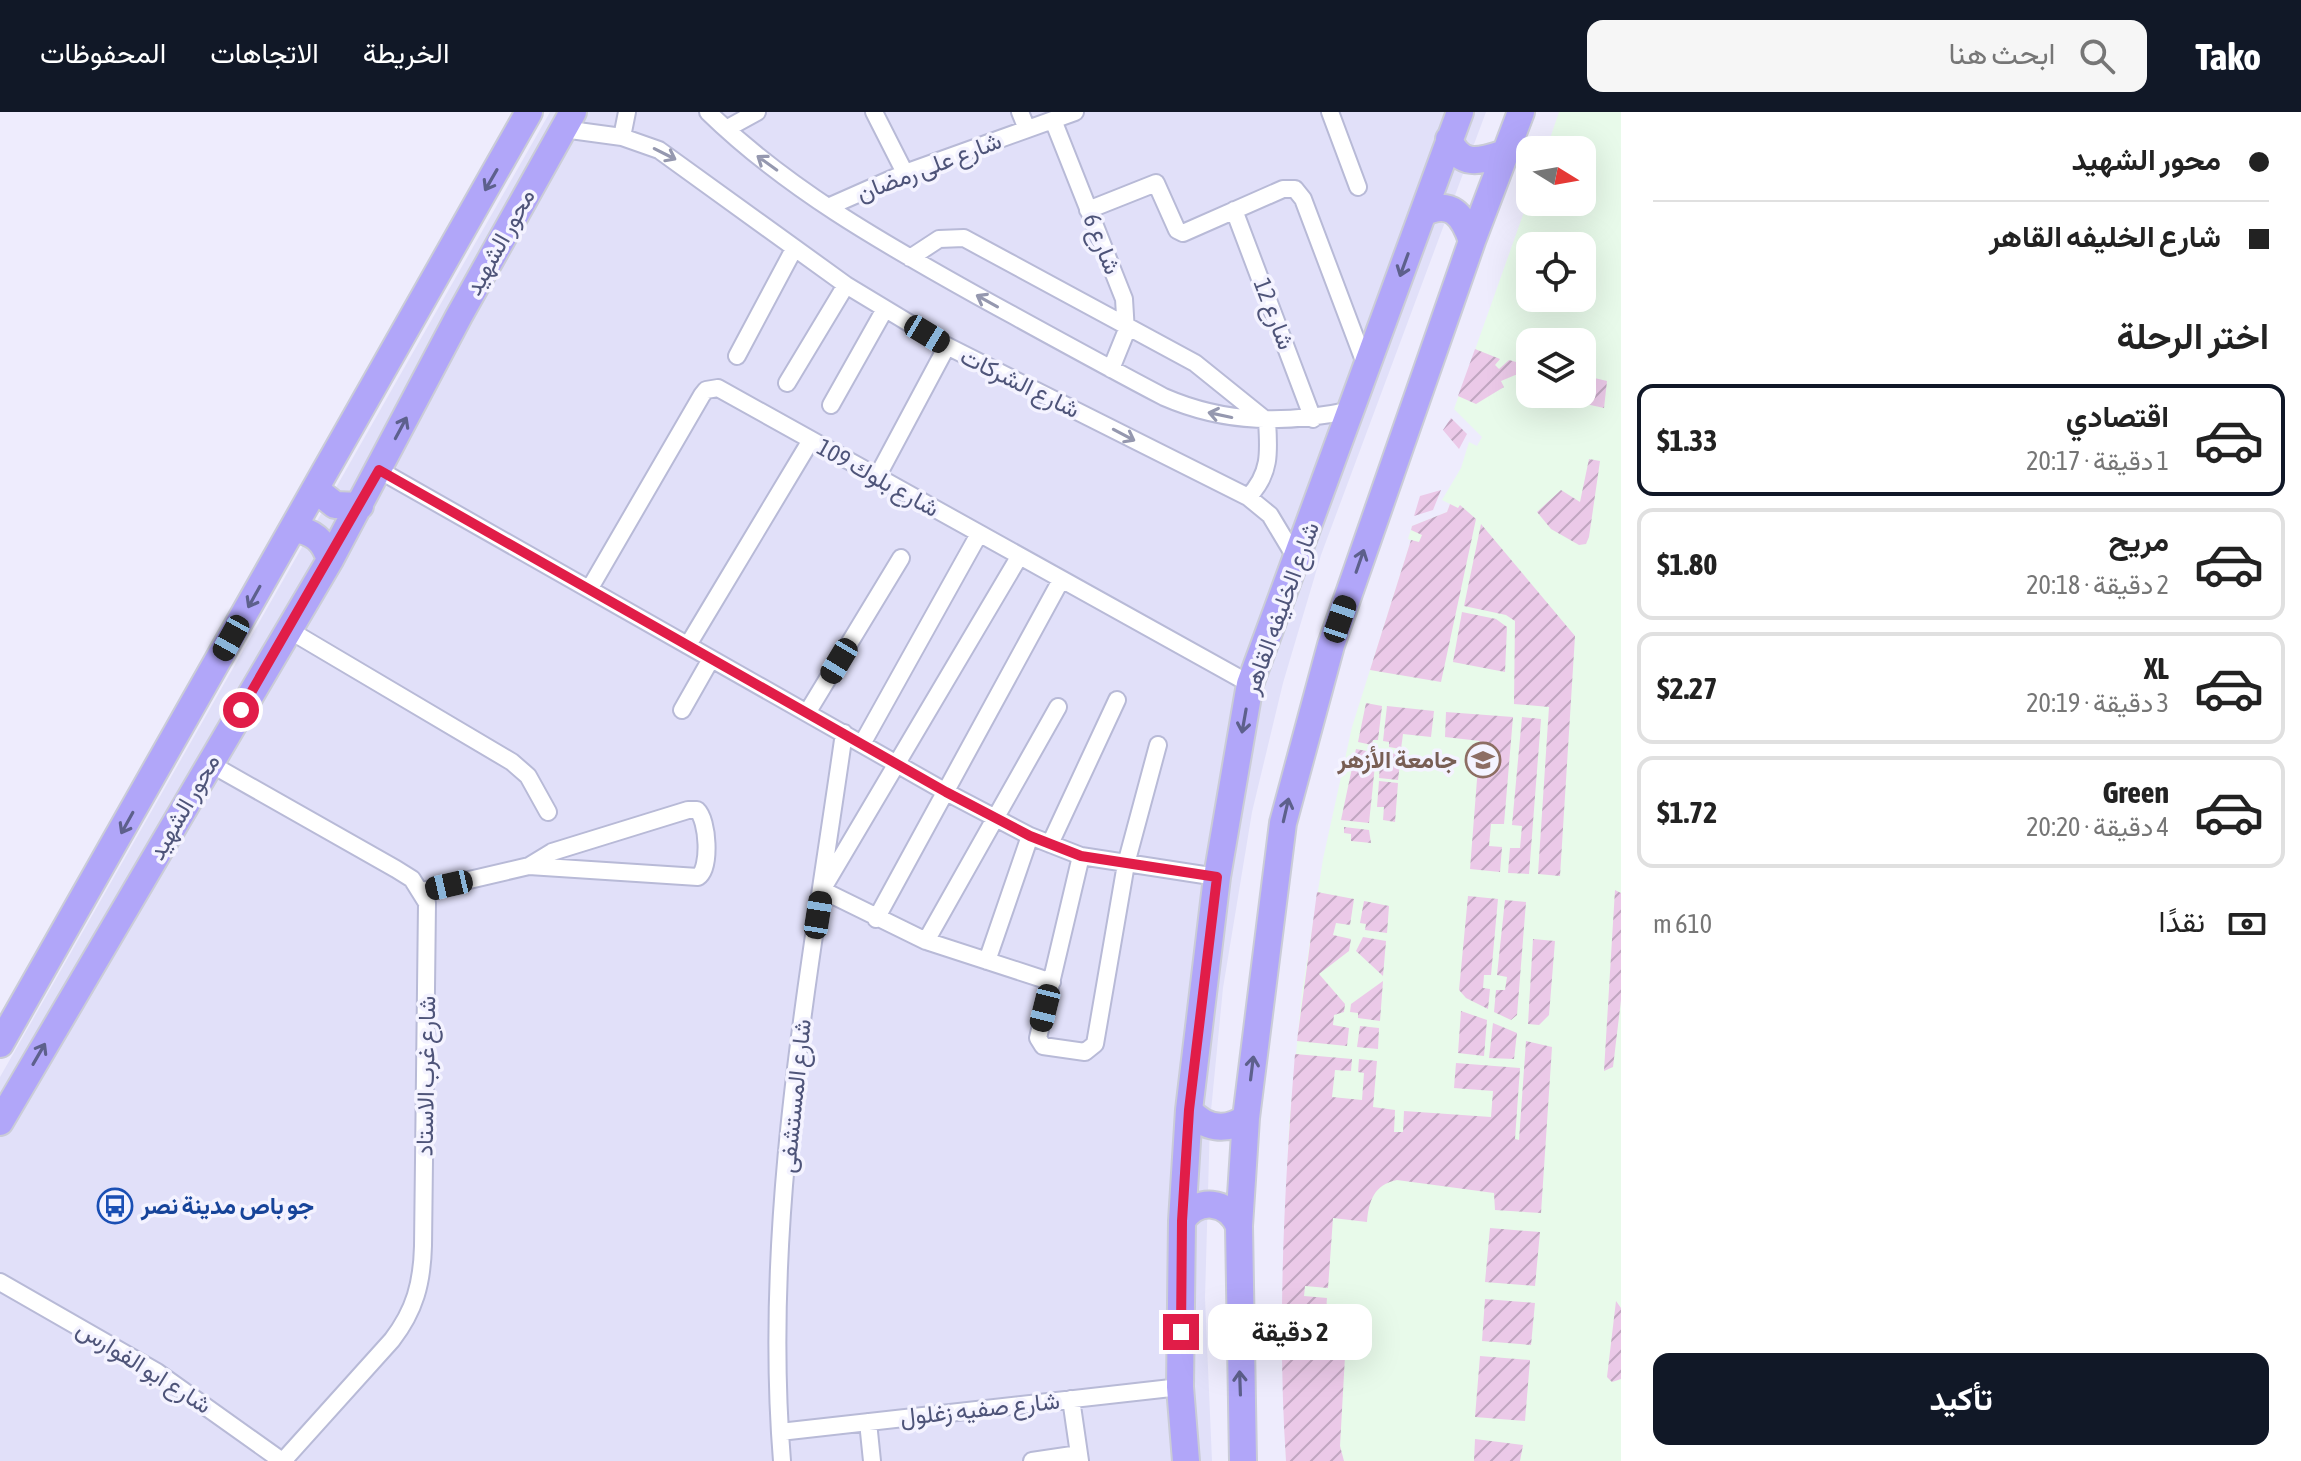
<!DOCTYPE html>
<html lang="ar">
<head>
<meta charset="utf-8">
<style>
	:root { --surface:#fff; --page:#f6f6f6; --text:#222; --muted:#767676; --line:#e0e0e0; --accent:#111827 }
	body { margin:0; font-family:"Asap Condensed",Vazirmatn,sans-serif; background:var(--page); color:var(--text); direction:rtl; height:100vh; display:flex; flex-direction:column; font-size:30px; white-space:nowrap }
	* { box-sizing:border-box; margin:0 }
	p { font-size:26px; color:var(--muted) }
	.icon { flex:none; width:44px; height:44px; fill:none; stroke:currentColor; stroke-width:2; stroke-linecap:round; stroke-linejoin:round }
	.map { position:relative; flex:1; overflow:hidden; direction:ltr }
	.side { display:flex; flex-direction:column; background:var(--surface); width:680px }
	.side>* { flex:none }
	.hud { display:grid; align-content:center; height:176px; padding:0 32px; background:var(--surface) }
	.needle { width:52px; rotate:101deg }
	.tools { position:absolute; left:1516px; top:24px; display:grid; gap:16px }
	.tools a { display:grid; place-items:center; width:80px; height:80px; border-radius:16px; background:var(--surface); box-shadow:0 8px 32px #0002; font-size:40px }
	.end { position:absolute; width:36px; height:36px; margin:-18px; border:10px solid #e11d48; background:#fff; box-shadow:0 0 0 4px #fff }
	.from { border-radius:50% }
	.bubble { position:absolute; height:56px; border-radius:16px; background:var(--surface); box-shadow:0 8px 32px #0002; font-size:26px; font-weight:700; line-height:56px; text-align:center; direction:rtl }
	.car { position:absolute; width:24px; height:48px; margin:-24px -12px; border-radius:10px; box-shadow:0 0 6px 2px #0007; background:linear-gradient(#222 24%,#8ab4d8 0 40%,#222 0 76%,#8ab4d8 0 86%,#222 0) }
	.hud b { display:flex; align-items:center; gap:28px; height:76px; font-size:30px }
	.hud b+b { border-top:2px solid var(--line) }
	.hud i { width:20px; height:20px; background:var(--text) }
	ul { padding:0; list-style:none }
	li { display:flex; align-items:center; gap:24px; height:112px; margin:0 16px 12px; padding:0 16px; border:4px solid var(--line); border-radius:16px }
	li div { flex:1 }
	li b { display:block; font-size:30px }
	li em { font-style:normal; font-weight:700 }
	li.on { border-color:var(--accent) }
	li>.icon { width:72px; height:72px; stroke-width:1.5 }
	h2 { padding:0 32px; font-size:36px; line-height:96px }
	.pay { display:flex; align-items:center; gap:20px; height:88px; padding:0 32px; font-size:30px }
	.pay p { margin-inline-start:auto }
	.action { display:flex; gap:16px; margin-top:auto; padding:16px 32px }
	.action a { flex:1; height:92px; border-radius:16px; background:var(--accent); color:#fff; font-size:32px; font-weight:700; line-height:92px; text-align:center }
	header { display:flex; align-items:center; gap:48px; box-sizing:border-box; height:112px; padding:0 40px; background:var(--accent); color:#fff }
	header strong { font-size:38px }
	nav { display:flex; gap:44px; margin-inline-start:auto; font-size:28px }
	.search { width:560px; height:72px; background:var(--page); display:flex; align-items:center; gap:20px; box-sizing:border-box; padding:0 28px; border-radius:16px; color:var(--muted); font-size:30px }
	main { display:flex; flex:1; min-height:0 }
	.map>svg:first-child { display:block }
	.residential { fill:#e1e0f9 }
	.education { fill:#e8faea; fill-rule:evenodd }
	.garden { fill:url(#garden-furrows) }
	.lines { fill:none; stroke-linecap:round; stroke-linejoin:round }
	.street-casing { stroke:#b8bad7; stroke-width:20 }
	.primary-casing { stroke:#caccd7; stroke-width:30 }
	.street { stroke:#fff; stroke-width:16 }
	.primary { stroke:#b1a6f9; stroke-width:26 }
	.oneway { stroke:#9598af }
	.oneway2 { stroke:#5d608c }
	.route { stroke:#e11d48; stroke-width:10 }
	.labels { text-anchor:middle; stroke-width:7; stroke-linejoin:round; paint-order:stroke }
	.street-label { font-size:24px; fill:#4e5479; stroke:#f4f3ff }
	.education-label { font-size:24px; font-weight:bold; fill:#785e54; stroke:#f4f3ff; text-anchor:end }
	.transit-label { font-size:24px; font-weight:bold; fill:#164399; stroke:#f4f3ff; text-anchor:start }
</style>
</head>
<body>
<header>
<strong>Tako</strong>
<div class="search"><svg class="icon" aria-label="search" viewBox="0 0 24 24"><circle cx="10" cy="10" r="6"/><path d="M15 15l6 6"/></svg>ابحث هنا</div>
<nav><a>الخريطة</a><a>الاتجاهات</a><a>المحفوظات</a></nav>
</header>
<main>
<section class="side">
<div class="hud">
<b><i class="from"></i>محور الشهيد</b>
<b><i></i>شارع الخليفه القاهر</b>
</div>
<h2>اختر الرحلة</h2>
<ul>
<li class="on"><svg class="icon" aria-label="car" viewBox="0 0 24 24"><path d="M5 17H2v-5l4-1 3-4h7l3 4 3 1v5h-3M9 17h6M6 11h13"/><circle cx="7" cy="17" r="2"/><circle cx="17" cy="17" r="2"/></svg><div><b>اقتصادي</b><p>1 دقيقة · 20:17</p></div><em>$1.33</em></li>
<li><svg class="icon" aria-label="car" viewBox="0 0 24 24"><path d="M5 17H2v-5l4-1 3-4h7l3 4 3 1v5h-3M9 17h6M6 11h13"/><circle cx="7" cy="17" r="2"/><circle cx="17" cy="17" r="2"/></svg><div><b>مريح</b><p>2 دقيقة · 20:18</p></div><em>$1.80</em></li>
<li><svg class="icon" aria-label="car" viewBox="0 0 24 24"><path d="M5 17H2v-5l4-1 3-4h7l3 4 3 1v5h-3M9 17h6M6 11h13"/><circle cx="7" cy="17" r="2"/><circle cx="17" cy="17" r="2"/></svg><div><b>XL</b><p>3 دقيقة · 20:19</p></div><em>$2.27</em></li>
<li><svg class="icon" aria-label="car" viewBox="0 0 24 24"><path d="M5 17H2v-5l4-1 3-4h7l3 4 3 1v5h-3M9 17h6M6 11h13"/><circle cx="7" cy="17" r="2"/><circle cx="17" cy="17" r="2"/></svg><div><b>Green</b><p>4 دقيقة · 20:20</p></div><em>$1.72</em></li>
</ul>
<div class="pay"><svg class="icon" aria-label="cash" viewBox="0 0 24 24"><path d="M3 7h18v10H3z"/><circle cx="12" cy="12" r="2"/></svg>نقدًا<p>610 m</p></div>
<div class="action"><a>تأكيد</a></div>
</section>
<div class="map">
<svg width="1621" height="1349" viewBox="0 0 1621 1349">
	<defs>
		<pattern id="garden-furrows" width="10" height="10" patternUnits="userSpaceOnUse" patternTransform="scale(2)"><rect width="10" height="10" fill="#ebc9e8"/><path d="M-1 1l2-2M0 10L10 0M9 11l2-2" fill="none" stroke="#c1a6c1"/></pattern>
	</defs>
	<rect width="100%" height="100%" fill="#eeecfd"/>
	<path class="residential" d="M 550,0 L 1486,0 L 1321,443 L 1283,571 L 1252,700 L 1223,876 L 1210,1009 L 1205,1186 L 1212,1349 L 0,1349 L 0,965 Z"/>
	<path class="education" d="M 1559,0 L 1621,0 L 1621,1349 L 1286,1349 L 1282,1213 L 1289,1014 L 1302,880 L 1323,747 L 1352,615 L 1411,428 L 1408,427 L 1412,414 L 1447,400 L 1450,392 L 1442,388 L 1461,356 L 1469,330 L 1477,334 L 1482,325 L 1454,297 L 1530,83 L 1530,90 L 1582,90 L 1582,38 L 1546,38 ZM 1530,134 L 1582,134 L 1582,186 L 1530,186 ZM 1530,230 L 1582,230 L 1582,282 L 1530,282 Z"/>
	<path class="garden" d="M 1475,237 L 1500,247 L 1495,253 L 1499,257 L 1509,248 L 1516,250 L 1520,261 L 1501,269 L 1504,275 L 1476,292 L 1458,284 Z
		M 1582,263 L 1607,269 L 1604,296 L 1586,292 L 1582,282 Z
		M 1451,306 L 1467,322 L 1459,337 L 1443,318 Z
		M 1589,347 L 1600,349 L 1589,425 L 1586,432 L 1579,433 L 1551,417 L 1537,400 L 1561,378 L 1580,390 Z
		M 1441,378 L 1433,398 L 1414,404 L 1420,384 Z
		M 1450,392 L 1458,396 L 1460,393 L 1476,407 L 1441,570 L 1370,558 L 1411,428 L 1419,430 L 1422,423 L 1411,418 L 1412,414 L 1447,400 Z
		M 1481,412 L 1575,524 L 1560,764 L 1538,762 L 1549,595 L 1514,592 L 1515,509 L 1506,503 L 1464,494 Z
		M 1462,500 L 1496,507 L 1507,515 L 1505,560 L 1453,550 Z
		M 1366,591 L 1382,594 L 1378,628 L 1373,628 L 1372,633 L 1358,630 Z
		M 1387,594 L 1434,599 L 1431,625 L 1403,622 L 1401,637 L 1389,635 L 1389,630 L 1383,629 Z
		M 1446,600 L 1513,605 L 1504,712 L 1491,712 L 1489,734 L 1502,735 L 1500,760 L 1470,757 L 1480,629 L 1445,625 Z
		M 1522,605 L 1541,607 L 1529,762 L 1508,761 L 1510,736 L 1520,736 L 1522,714 L 1512,713 Z
		M 1356,637 L 1372,640 L 1370,652 L 1375,653 L 1369,711 L 1341,708 Z
		M 1388,641 L 1401,642 L 1398,668 L 1379,666 L 1380,653 L 1387,654 Z
		M 1379,669 L 1398,671 L 1395,710 L 1383,708 L 1384,695 L 1377,695 Z
		M 1344,715 L 1369,718 L 1371,731 L 1351,729 L 1351,722 L 1344,721 Z
		M 1615,778 L 1621,781 L 1621,888 L 1613,955 L 1604,959 Z
		M 1317,780 L 1354,787 L 1350,813 L 1336,811 L 1333,823 L 1351,827 L 1349,839 L 1319,862 L 1345,892 L 1344,900 L 1334,903 L 1333,913 L 1349,916 L 1347,934 L 1297,929 Z
		M 1468,784 L 1498,787 L 1491,863 L 1484,863 L 1483,876 L 1490,877 L 1488,897 L 1466,886 L 1459,878 Z
		M 1505,788 L 1526,790 L 1517,903 L 1511,908 L 1494,900 L 1496,878 L 1505,878 L 1507,865 L 1497,863 Z
		M 1364,789 L 1389,794 L 1387,821 L 1365,818 L 1366,812 L 1360,811 Z
		M 1363,825 L 1386,829 L 1383,864 L 1356,839 Z
		M 1533,827 L 1555,829 L 1549,903 L 1539,913 L 1528,912 Z
		M 1383,869 L 1380,909 L 1358,906 L 1358,901 L 1350,900 L 1351,892 Z
		M 1461,899 L 1487,908 L 1484,944 L 1458,941 Z
		M 1493,911 L 1517,921 L 1514,947 L 1489,946 Z
		M 1360,914 L 1379,916 L 1378,937 L 1357,935 Z
		M 1526,929 L 1552,935 L 1541,1101 L 1495,1098 L 1494,1081 L 1397,1068 C 1374,1073 1369,1088 1367,1110 L 1333,1106 L 1328,1176 L 1305,1174 L 1304,1184 L 1327,1186 L 1326,1199 L 1305,1197 L 1302,1222 L 1346,1226 L 1340,1334 L 1344,1349 L 1286,1349 C 1277,1214 1284,1077 1295,942 L 1352,947 L 1351,959 L 1335,958 L 1332,985 L 1362,988 L 1364,961 L 1358,960 L 1359,947 L 1377,949 L 1373,995 L 1395,998 L 1394,1020 L 1403,1020 L 1404,999 L 1491,1005 L 1493,979 L 1454,976 L 1456,951 L 1520,956 L 1515,1027 L 1519,1028 Z
		M 1490,1116 L 1540,1120 L 1535,1174 L 1485,1170 Z
		M 1485,1187 L 1535,1191 L 1531,1233 L 1482,1229 Z
		M 1616,1189 L 1621,1196 L 1621,1267 L 1612,1270 L 1607,1265 Z
		M 1480,1244 L 1530,1248 L 1525,1309 L 1475,1305 Z
		M 1475,1327 L 1523,1333 L 1520,1349 L 1474,1349 Z"/>
	<g class="lines">
		<g class="street-casing">
			<path id="street" d="M 708,0 C 786,76 881,130 976,183 C 1038,217 1101,252 1164,285 C 1226,312 1287,312 1352,298
				M 874,0 L 905,61
				M 1020,0 L 1027,17
				M 1330,0 L 1358,75
				M 1053,8 L 1124,187 L 1126,220 L 1111,257
				M 563,17 L 622,25 L 659,38 L 846,173 L 947,234 L 1248,385 L 1270,403 L 1297,448
				M 726,17 L 757,0
				M 622,25 L 627,0
				M 828,95 L 905,61 L 1075,0
				M 1088,98 L 1156,71 L 1177,118 L 1183,121 L 1283,77 L 1295,77 L 1303,87 L 1366,254
				M 1234,98 L 1313,307
				M 910,146 L 939,127 L 964,126 L 1195,251 L 1267,309 C 1269,339 1271,362 1248,385
				M 737,244 L 794,137
				M 787,271 L 846,173
				M 831,293 L 885,197
				M 379,358 L 946,680 L 1030,724 L 1081,744 L 1217,765
				M 877,365 L 947,234
				M 1019,445 L 822,778 L 926,829 L 1052,870
				M 590,476 L 702,283 L 706,278 L 718,276 L 1250,572
				M 289,518 L 512,650 L 528,664 L 548,700
				M 688,533 L 811,328
				M 682,598 L 711,547
				M 807,601 L 901,446
				M 862,632 L 979,422
				M 209,651 L 396,757 L 412,767 L 427,791 L 423,1134 C 422,1171 415,1198 392,1228 L 283,1349
				M 688,698 L 697,698 C 708,708 711,756 698,765 L 529,754 L 552,740 Z
				M 1050,732 L 1117,588
				M 1081,744 L 1038,926 L 1043,934 L 1085,940 L 1095,932 L 1126,752 L 1158,633
				M 422,779 L 529,754
				M 876,807 L 1061,468
				M 926,829 L 1058,595
				M 987,849 L 1030,724
				M 0,1170 L 157,1260 L 282,1349
				M 1071,1287 L 1080,1349
				M 868,1310 L 872,1349
				M 780,1320 L 1180,1275
				M 782,1349 C 762,1106 810,861 844,621
				M 1032,1349 L 1079,1342"/>
		</g>
		<g class="primary-casing">
			<path id="primary" d="M 1449,27 C 1461,58 1483,48 1508,40
				M 1423,101 C 1451,87 1463,103 1472,129
				M 315,377 L 335,393 L 360,394
				M 293,417 C 313,419 324,428 330,448
				M 0,932 L 529,0
				M 1189,998 C 1205,1017 1226,1020 1246,1006
				M 0,1010 L 330,448 L 459,204 L 573,0
				M 1182,1109 C 1197,1085 1228,1088 1239,1114
				M 1186,1349 L 1180,1275 L 1182,1109 L 1189,998 L 1217,765 L 1250,572 L 1460,0
				M 1243,1349 L 1239,1114 L 1246,1006 L 1283,711 L 1331,533 L 1472,129 L 1521,0"/>
		</g>
		<use href="#street" class="street"/>
		<use href="#primary" class="primary"/>
	</g>
	<defs><path id="oneway-shaft" d="M-6 0H5M1.5-3L5.5 0L1.5 3" fill="none" stroke-width="1.6" stroke-linecap="round" stroke-linejoin="round" transform="scale(2)"/></defs>
	<g class="oneway">
		<use href="#oneway-shaft" transform="translate(665 42) rotate(27)"/>
		<use href="#oneway-shaft" transform="translate(767 51) rotate(-144)"/>
		<use href="#oneway-shaft" transform="translate(987 189) rotate(-151)"/>
		<use href="#oneway-shaft" transform="translate(1220 303) rotate(-168)"/>
		<use href="#oneway-shaft" transform="translate(1124 323) rotate(28)"/>
	</g>
	<g class="oneway2">
		<use href="#oneway-shaft" transform="translate(491 68) rotate(120)"/>
		<use href="#oneway-shaft" transform="translate(1404 153) rotate(110)"/>
		<use href="#oneway-shaft" transform="translate(401 316) rotate(-62)"/>
		<use href="#oneway-shaft" transform="translate(1360 449) rotate(-71)"/>
		<use href="#oneway-shaft" transform="translate(254 485) rotate(119)"/>
		<use href="#oneway-shaft" transform="translate(1244 609) rotate(100)"/>
		<use href="#oneway-shaft" transform="translate(1286 698) rotate(-77)"/>
		<use href="#oneway-shaft" transform="translate(127 711) rotate(119)"/>
		<use href="#oneway-shaft" transform="translate(39 942) rotate(-60)"/>
		<use href="#oneway-shaft" transform="translate(1252 956) rotate(-83)"/>
		<use href="#oneway-shaft" transform="translate(1240 1271) rotate(-92)"/>
	</g>
	<g class="lines">
		<path class="route" d="M 241,598 L 379,358 L 946,680 L 1030,724 L 1081,744 L 1217,765 L 1189,998 L 1182,1109 L 1181,1220"/>
	</g>
	<defs>
		<g id="university-ring" transform="scale(1.8)"><circle r="9.5" fill="#f4f3ff" stroke="#8d6e63" stroke-width="1.5"/><path d="M0-5L7-2L0 1L-7-2ZM-4 1L0 2.5L4 1V4Q0 6-4 4Z" fill="#8d6e63"/></g>
		<g id="bus-ring" transform="scale(1.8)"><circle r="9.5" fill="#f4f3ff" stroke="#1a4fb4" stroke-width="1.5"/><path d="M-5-6H5V4H4V6H2V4H-2V6H-4V4H-5ZM-3.5-4V0h7V-4ZM-3.5 1.2v1.5H-2V1.2ZM2 1.2v1.5H3.5V1.2Z" fill="#1a4fb4"/></g>
	</defs>
	<g fill-rule="evenodd">
		<use href="#university-ring" x="1483" y="648"/>
		<use href="#bus-ring" x="115" y="1094"/>
	</g>
	<g class="labels">
		<g class="street-label">
			<text transform="translate(929 55) rotate(-21)" y="8">شارع على رمضان</text>
			<text transform="translate(500 130) rotate(-61)" y="8">محور الشهيد</text>
			<text transform="translate(1102 132) rotate(68)" y="8">شارع 6</text>
			<text transform="translate(1274 202) rotate(69)" y="8">شارع 12</text>
			<text transform="translate(1020 271) rotate(26)" y="8">شارع الشركات</text>
			<text transform="translate(878 366) rotate(29)" y="8">شارع بلوك 109</text>
			<text transform="translate(1281 496) rotate(-70)" y="8">شارع الخليفه القاهر</text>
			<text transform="translate(184 695) rotate(-60)" y="8">محور الشهيد</text>
			<text transform="translate(426 964) rotate(-89)" y="8">شارع غرب الاستاد</text>
			<text transform="translate(795 984) rotate(-84)" y="8">شارع المستشفى</text>
			<text transform="translate(144 1255) rotate(32)" y="8">شارع ابو الفوارس</text>
			<text transform="translate(980 1297) rotate(-6)" y="8">شارع صفيه زغلول</text>
		</g>
		<g class="education-label">
			<text x="1457" y="656">جامعة الأزهر</text>
		</g>
		<g class="transit-label">
			<text x="141" y="1102">جو باص مدينة نصر</text>
		</g>
	</g>
</svg>
<div class="tools">
<a><svg class="needle" viewBox="-14 -14 28 28"><path d="M0-13l5 13h-10z" fill="#e53935"/><path d="M0 13l5-13h-10z" fill="#767676"/></svg></a>
<a><svg class="icon" aria-label="locate" viewBox="0 0 24 24"><circle cx="12" cy="12" r="6"/><path d="M12 2v4M12 18v4M2 12h4M18 12h4"/></svg></a>
<a><svg class="icon" aria-label="layers" viewBox="0 0 24 24"><path d="M12 4l9 5-9 5-9-5zM3 14l9 5 9-5"/></svg></a>
</div>
<i class="end from" style="left:241px;top:598px"></i>
<i class="end" style="left:1181px;top:1220px"></i>
<div class="bubble" style="left:1208px;top:1192px;width:164px">2 دقيقة</div>
<i class="car" style="left:927px;top:222px;rotate:121deg"></i>
<i class="car" style="left:1340px;top:507px;rotate:19deg"></i>
<i class="car" style="left:231px;top:526px;rotate:209deg"></i>
<i class="car" style="left:839px;top:549px;rotate:211deg"></i>
<i class="car" style="left:449px;top:773px;rotate:257deg"></i>
<i class="car" style="left:818px;top:803px;rotate:9deg"></i>
<i class="car" style="left:1045px;top:896px;rotate:194deg"></i>
</div>
</main>
</body>
</html>
